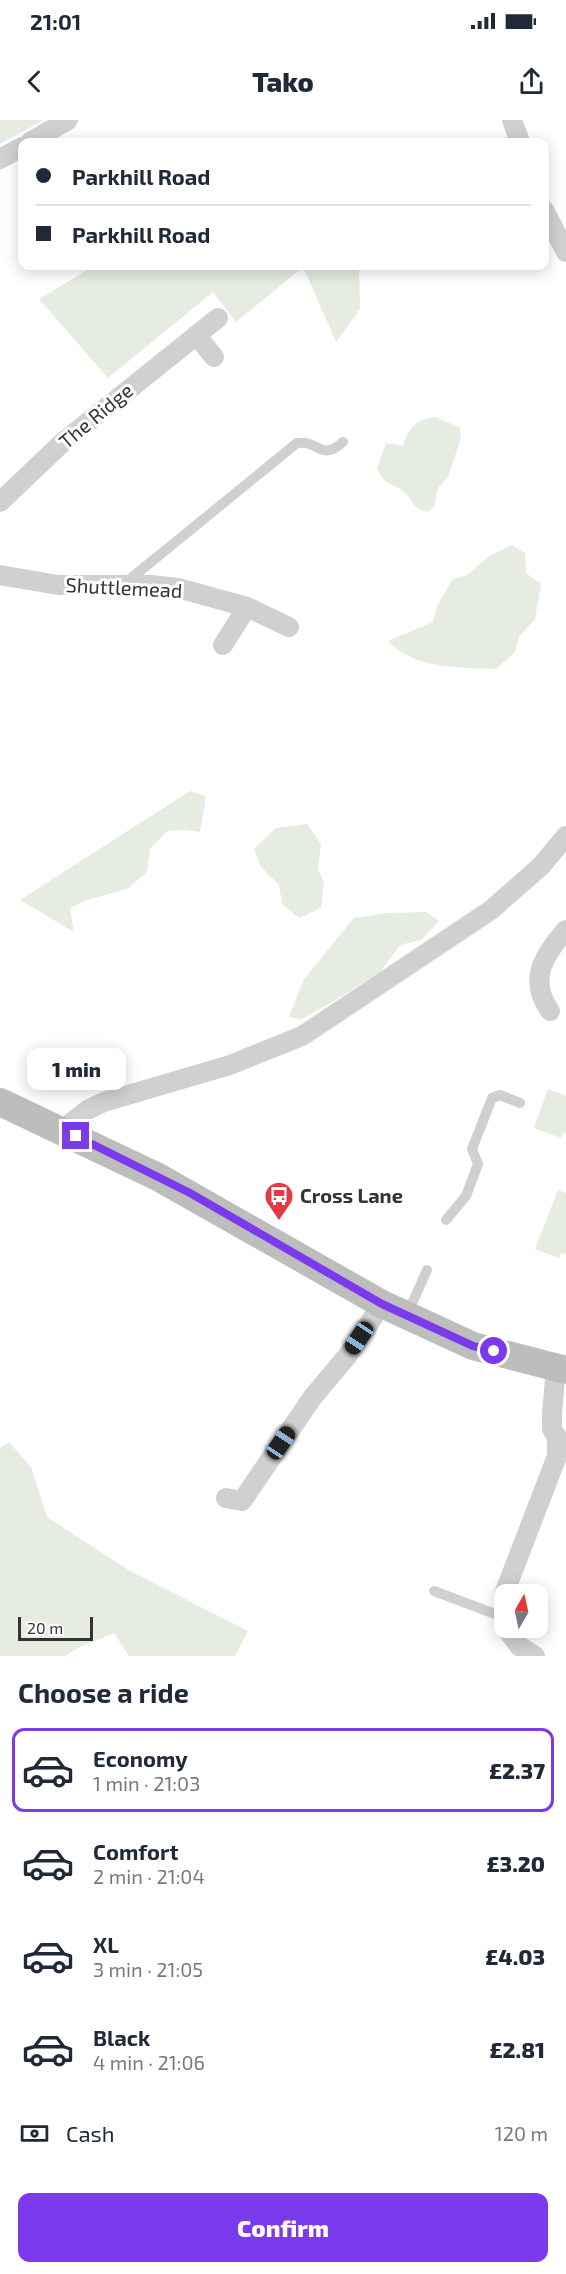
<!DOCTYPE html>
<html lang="en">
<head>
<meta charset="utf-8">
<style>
	:root { --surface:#fff; --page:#f2f2f3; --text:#1f2937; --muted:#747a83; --line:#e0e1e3; --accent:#7c3aed }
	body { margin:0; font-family:"Exo 2",sans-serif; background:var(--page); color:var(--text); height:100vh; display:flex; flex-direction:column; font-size:22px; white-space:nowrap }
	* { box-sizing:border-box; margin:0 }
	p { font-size:20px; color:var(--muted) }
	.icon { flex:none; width:33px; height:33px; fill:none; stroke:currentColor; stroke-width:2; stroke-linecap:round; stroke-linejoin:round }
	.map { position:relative; height:1536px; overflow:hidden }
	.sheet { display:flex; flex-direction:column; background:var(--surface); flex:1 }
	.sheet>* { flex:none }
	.hud { position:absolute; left:18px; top:18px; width:531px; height:132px; border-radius:12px; box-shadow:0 3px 15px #0003; display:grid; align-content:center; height:132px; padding:0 18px; background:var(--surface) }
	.needle { width:39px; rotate:9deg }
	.tools { position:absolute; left:494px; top:1464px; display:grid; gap:12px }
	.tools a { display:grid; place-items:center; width:54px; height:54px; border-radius:12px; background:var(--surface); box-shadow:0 3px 15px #0003; font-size:30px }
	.scale { position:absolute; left:18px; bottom:15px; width:75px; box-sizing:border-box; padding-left:6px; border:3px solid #333; border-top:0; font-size:16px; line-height:21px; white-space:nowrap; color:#333; -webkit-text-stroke:4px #fff; paint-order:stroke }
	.end { position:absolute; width:27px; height:27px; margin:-14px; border:8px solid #7c3aed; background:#fff; box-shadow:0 0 0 3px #fff }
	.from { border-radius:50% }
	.bubble { position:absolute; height:42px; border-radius:12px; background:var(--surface); box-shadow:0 3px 15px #0003; font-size:20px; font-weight:800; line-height:42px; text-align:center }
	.car { position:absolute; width:18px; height:36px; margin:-18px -9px; border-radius:8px; box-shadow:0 0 4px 2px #0007; background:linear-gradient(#222 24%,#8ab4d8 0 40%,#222 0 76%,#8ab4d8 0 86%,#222 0) }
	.hud b { display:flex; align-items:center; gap:21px; height:57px; font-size:22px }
	.hud b+b { border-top:2px solid var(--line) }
	.hud i { width:15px; height:15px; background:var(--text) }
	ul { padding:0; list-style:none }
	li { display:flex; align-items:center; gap:18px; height:84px; margin:0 12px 9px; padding:0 6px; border:3px solid transparent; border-radius:12px }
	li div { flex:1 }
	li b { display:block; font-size:22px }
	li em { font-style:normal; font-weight:800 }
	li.selected { border-color:var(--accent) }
	li>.icon { width:54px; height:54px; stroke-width:1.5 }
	h2 { padding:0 18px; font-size:27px; line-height:72px }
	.pay { display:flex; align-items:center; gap:15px; height:66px; padding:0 18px; font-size:22px }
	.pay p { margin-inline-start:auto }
	.primary-button { display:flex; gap:12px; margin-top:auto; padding:12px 18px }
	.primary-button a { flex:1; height:69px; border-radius:12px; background:var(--accent); color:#fff; font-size:24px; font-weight:800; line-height:69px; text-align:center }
	.status { display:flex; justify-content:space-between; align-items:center; height:42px; padding:0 30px; background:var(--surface); direction:ltr }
	.status svg { height:16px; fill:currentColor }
	header { display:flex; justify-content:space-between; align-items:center; height:78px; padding:0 18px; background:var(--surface); font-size:27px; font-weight:800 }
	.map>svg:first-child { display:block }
	.green { fill:#e6ecdf }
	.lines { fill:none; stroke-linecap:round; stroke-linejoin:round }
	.lane { stroke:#d0d0d0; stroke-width:10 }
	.street { stroke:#d0d0d0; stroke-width:20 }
	.secondary { stroke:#bdbdbd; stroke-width:28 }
	.route { stroke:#7c3aed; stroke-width:8 }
	.labels { text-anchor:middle; stroke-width:6; stroke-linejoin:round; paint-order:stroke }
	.street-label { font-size:20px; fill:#333; stroke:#fff }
	.poi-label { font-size:20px; font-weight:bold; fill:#333; stroke:#fff; text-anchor:start }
</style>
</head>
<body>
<div class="status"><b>21:01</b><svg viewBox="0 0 49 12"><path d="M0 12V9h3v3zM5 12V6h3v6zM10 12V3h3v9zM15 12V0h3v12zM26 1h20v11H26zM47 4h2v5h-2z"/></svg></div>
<header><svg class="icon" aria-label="back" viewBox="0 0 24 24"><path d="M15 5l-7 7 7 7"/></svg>Tako<svg class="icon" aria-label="share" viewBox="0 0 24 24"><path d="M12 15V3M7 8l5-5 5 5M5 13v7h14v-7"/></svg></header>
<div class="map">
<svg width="566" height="1536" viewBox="0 0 566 1536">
	<rect width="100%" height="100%" fill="#fff"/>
	<path class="green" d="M 0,0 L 44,0 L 0,24 Z
		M 94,146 L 185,146 L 193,151 L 217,146 L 233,147 L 237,146 L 359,146 L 360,189 L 336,222 L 303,147 L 236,202 L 213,172 L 108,258 L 39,179 Z
		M 436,297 L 460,308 L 461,318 L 448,357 L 438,368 L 434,387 L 427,392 C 408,386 414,379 402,370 C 387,360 388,368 377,349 L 386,323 L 403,326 C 409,306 416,300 436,297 Z
		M 512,425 L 525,433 L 526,453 L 541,464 L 535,499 L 519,517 L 515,532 L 496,549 C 459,547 415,550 388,521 L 433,502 L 437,486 L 452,460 L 467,455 L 491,435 Z
		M 190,671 L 205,676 L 205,684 L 200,712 L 185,710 L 167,711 L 150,729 L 147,752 L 127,769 L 87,780 L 70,788 L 74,812 L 20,780 Z
		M 307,704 L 321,724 L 318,750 L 324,762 L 321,788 L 299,798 L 282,784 L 279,765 L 261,747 L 254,729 L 276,708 Z
		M 426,792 L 439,801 L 421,820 L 400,825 L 380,852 L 329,884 L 302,899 L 289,897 L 304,859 L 354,798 L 387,793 Z
		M 548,969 L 566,976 L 566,1014 L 563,1013 L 561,1018 L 534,1008 Z
		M 558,1070 L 566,1073 L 566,1134 L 561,1133 L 559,1138 L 535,1129 Z
		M 9,1322 L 31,1347 L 47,1397 L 130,1451 L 248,1511 L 235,1536 L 129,1536 L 114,1513 L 82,1526 L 65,1536 L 0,1536 L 0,1328 Z"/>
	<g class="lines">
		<path class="lane" d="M 124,464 L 297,323 C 320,320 320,342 343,322
			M 446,1100 L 466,1076 L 478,1044 L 472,1029 L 492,978 L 500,975 L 520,983
			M 407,1195 L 427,1150
			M 434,1471 L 503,1497"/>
		<path class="street" d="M 512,0 L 520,22
			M 30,22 L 68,0
			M 0,39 L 22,27
			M 544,90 L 566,132
			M 196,215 L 214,237
			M 0,382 L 62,323 L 218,198
			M 0,455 L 58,465 L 151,465 L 178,468 L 247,487 L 223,525
			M 247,487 L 289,507
			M 550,891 C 528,860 543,836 566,810
			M 62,1010 L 89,989 L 104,982 L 230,945 L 302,916 L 491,790 L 541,746 L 566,716
			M 226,1378 L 242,1381 L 312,1278 L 348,1235 L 382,1184
			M 504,1474 L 557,1336 L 557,1317 L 552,1309 L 552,1293 L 556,1247
			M 506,1508 L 519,1526 L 535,1536"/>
		<path class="secondary" d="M 0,982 L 158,1057 L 382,1184 L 473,1226 L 566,1250"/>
	</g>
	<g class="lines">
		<path class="route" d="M 76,1016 L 190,1073 L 382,1184 L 473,1226 L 494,1231"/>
	</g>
	<defs>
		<g id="bus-pin" transform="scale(1.5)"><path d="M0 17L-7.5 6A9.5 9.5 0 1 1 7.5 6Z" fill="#e63946" stroke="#fff"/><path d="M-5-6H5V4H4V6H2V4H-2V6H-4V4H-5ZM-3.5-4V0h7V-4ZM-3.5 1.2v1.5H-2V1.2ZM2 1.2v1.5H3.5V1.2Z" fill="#fff"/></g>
	</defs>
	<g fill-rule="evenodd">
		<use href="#bus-pin" x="279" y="1076"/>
	</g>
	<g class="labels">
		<g class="street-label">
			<text transform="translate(96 296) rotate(-40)" y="7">The Ridge</text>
			<text transform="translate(124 468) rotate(3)" y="7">Shuttlemead</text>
		</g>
		<g class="poi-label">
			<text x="300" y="1083">Cross Lane</text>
		</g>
	</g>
</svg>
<div class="tools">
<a><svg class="needle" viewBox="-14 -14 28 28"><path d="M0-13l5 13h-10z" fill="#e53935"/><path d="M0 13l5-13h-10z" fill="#747a83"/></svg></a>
</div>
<div class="scale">20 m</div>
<i class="end from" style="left:494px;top:1231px"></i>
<i class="end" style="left:76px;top:1016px"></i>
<div class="bubble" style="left:27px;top:928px;width:99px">1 min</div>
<i class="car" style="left:359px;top:1218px;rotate:214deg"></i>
<i class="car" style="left:281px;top:1323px;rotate:34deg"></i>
<div class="hud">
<b><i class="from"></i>Parkhill Road</b>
<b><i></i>Parkhill Road</b>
</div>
</div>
<section class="sheet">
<h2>Choose a ride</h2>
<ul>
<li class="selected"><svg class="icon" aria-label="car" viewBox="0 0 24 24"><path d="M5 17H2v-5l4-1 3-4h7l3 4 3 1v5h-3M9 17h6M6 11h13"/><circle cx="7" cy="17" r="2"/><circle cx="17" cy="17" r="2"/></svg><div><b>Economy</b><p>1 min · 21:03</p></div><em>£2.37</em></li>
<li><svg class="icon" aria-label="car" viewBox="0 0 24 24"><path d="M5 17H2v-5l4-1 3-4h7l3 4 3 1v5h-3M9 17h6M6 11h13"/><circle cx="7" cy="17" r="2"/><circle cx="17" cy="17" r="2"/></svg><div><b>Comfort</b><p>2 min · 21:04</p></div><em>£3.20</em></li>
<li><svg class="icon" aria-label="car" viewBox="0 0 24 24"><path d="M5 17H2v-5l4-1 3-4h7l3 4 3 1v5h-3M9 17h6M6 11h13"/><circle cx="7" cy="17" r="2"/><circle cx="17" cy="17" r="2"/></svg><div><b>XL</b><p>3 min · 21:05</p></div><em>£4.03</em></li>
<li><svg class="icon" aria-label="car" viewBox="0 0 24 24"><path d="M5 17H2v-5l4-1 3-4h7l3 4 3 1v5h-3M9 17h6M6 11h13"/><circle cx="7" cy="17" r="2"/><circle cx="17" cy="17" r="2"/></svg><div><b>Black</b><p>4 min · 21:06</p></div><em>£2.81</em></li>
</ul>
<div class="pay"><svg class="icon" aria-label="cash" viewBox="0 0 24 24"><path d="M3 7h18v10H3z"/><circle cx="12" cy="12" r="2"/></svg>Cash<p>120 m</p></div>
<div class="primary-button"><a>Confirm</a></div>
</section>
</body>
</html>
